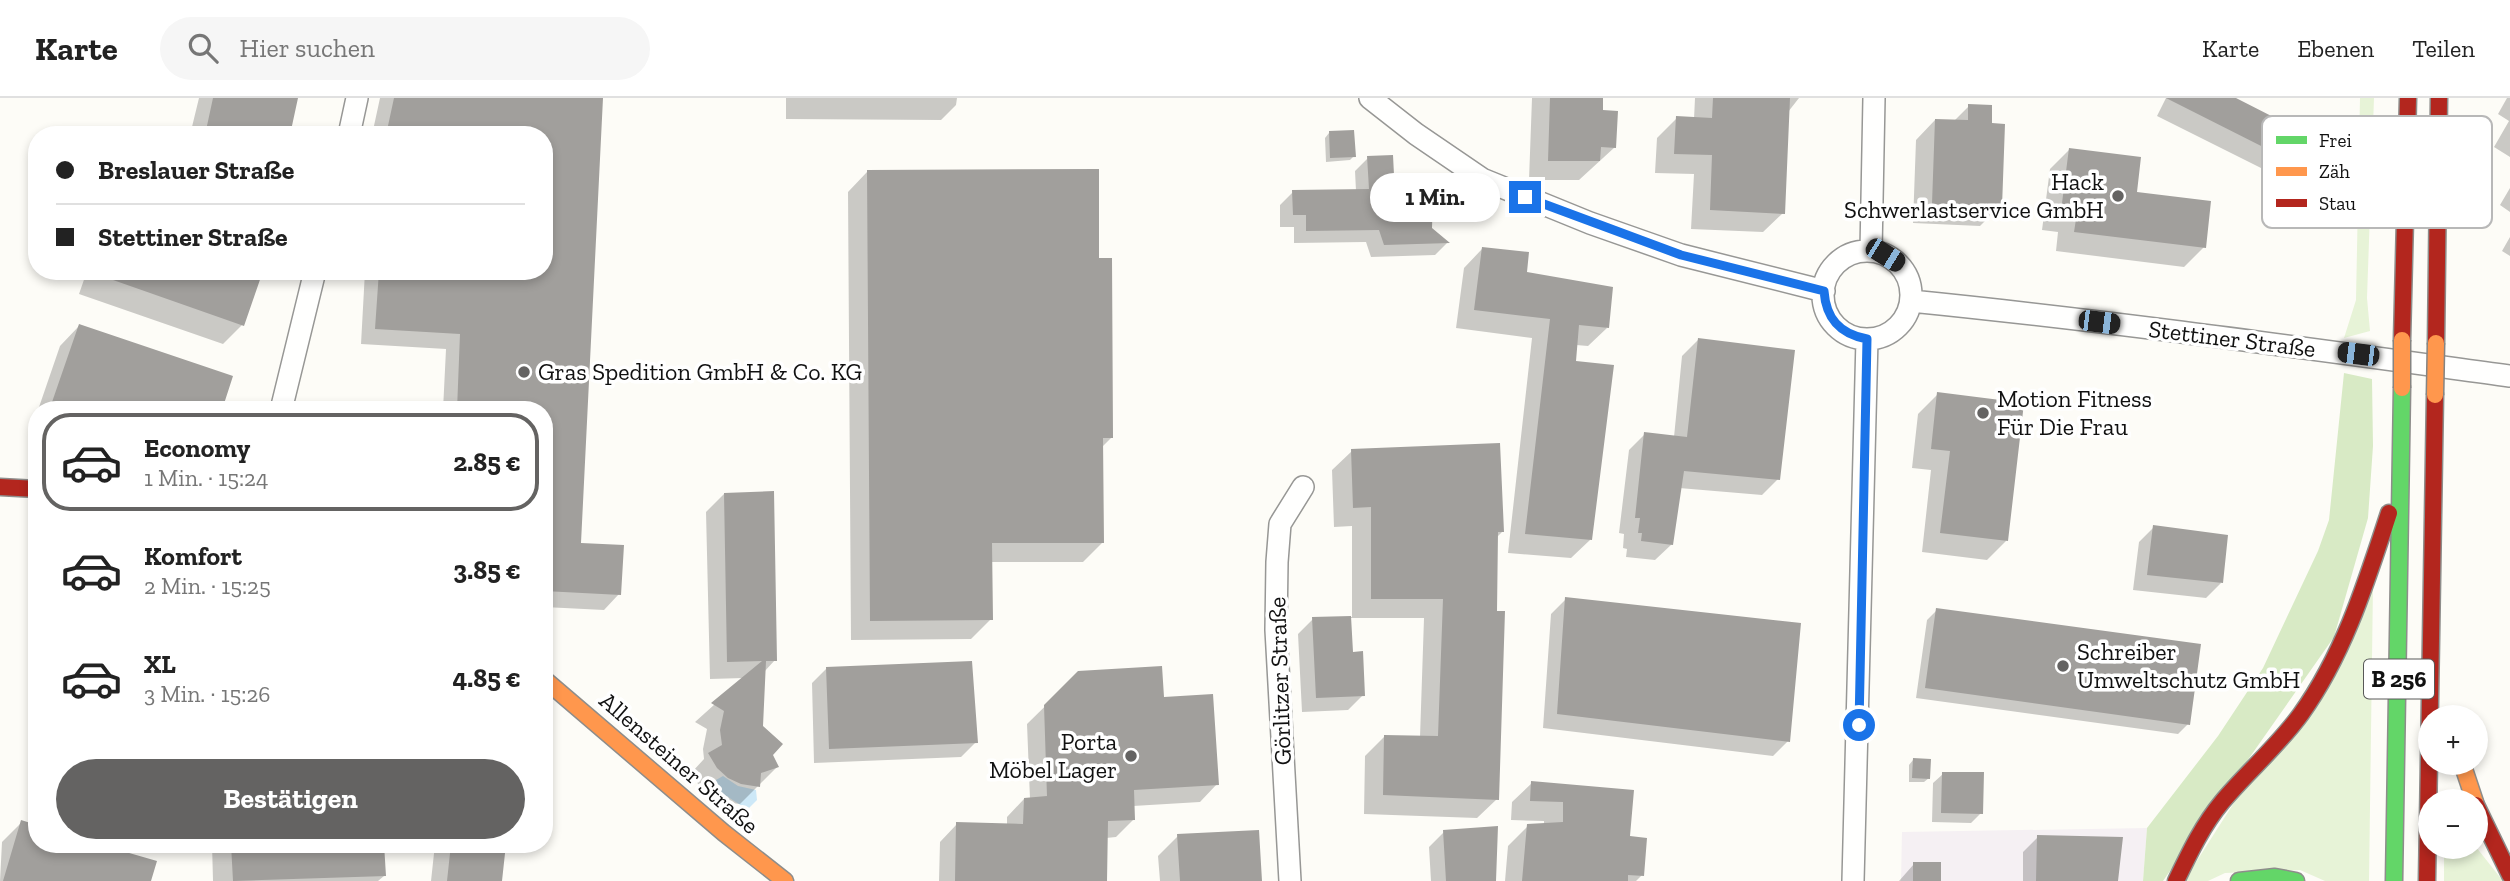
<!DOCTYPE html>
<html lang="de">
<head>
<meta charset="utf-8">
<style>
	:root { --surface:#fff; --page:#f6f6f6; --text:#222; --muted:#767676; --line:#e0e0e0; --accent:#646362 }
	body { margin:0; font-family:"Zilla Slab",serif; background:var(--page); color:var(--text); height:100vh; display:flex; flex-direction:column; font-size:26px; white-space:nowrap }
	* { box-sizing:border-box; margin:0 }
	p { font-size:23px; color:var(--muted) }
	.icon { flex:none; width:38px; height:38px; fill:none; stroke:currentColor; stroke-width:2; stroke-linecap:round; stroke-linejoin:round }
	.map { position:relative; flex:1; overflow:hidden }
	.sheet { position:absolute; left:28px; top:303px; width:525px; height:452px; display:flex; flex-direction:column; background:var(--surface); border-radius:28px; box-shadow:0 4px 10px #0003 }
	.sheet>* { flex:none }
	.banner { position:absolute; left:28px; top:28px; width:525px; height:154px; border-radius:28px; box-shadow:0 4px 10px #0003; display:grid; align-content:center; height:154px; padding:0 28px; background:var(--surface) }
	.buttons { position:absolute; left:2418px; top:607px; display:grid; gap:14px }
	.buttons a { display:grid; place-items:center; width:70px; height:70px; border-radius:50%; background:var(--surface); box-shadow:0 4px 10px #0003; font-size:35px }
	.end { position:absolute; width:32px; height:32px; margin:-16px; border:9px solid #1a73e8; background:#fff; box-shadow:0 0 0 4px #fff }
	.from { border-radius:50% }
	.bubble { position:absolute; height:49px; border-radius:24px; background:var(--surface); box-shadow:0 4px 10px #0003; font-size:23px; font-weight:800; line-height:49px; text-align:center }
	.car { position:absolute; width:21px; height:42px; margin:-21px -10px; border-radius:9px; box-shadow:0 0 5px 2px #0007; background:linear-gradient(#222 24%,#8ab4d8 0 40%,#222 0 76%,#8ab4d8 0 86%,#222 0) }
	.banner b { display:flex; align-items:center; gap:24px; height:66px; font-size:26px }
	.banner b+b { border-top:2px solid var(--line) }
	.banner i { width:18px; height:18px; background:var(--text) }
	ul { padding:12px 0 0; list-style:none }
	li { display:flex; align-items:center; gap:21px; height:98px; margin:0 14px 10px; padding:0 14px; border:4px solid transparent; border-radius:28px }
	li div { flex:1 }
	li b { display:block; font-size:26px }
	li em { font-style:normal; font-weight:800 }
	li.on { border-color:var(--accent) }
	li>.icon { width:63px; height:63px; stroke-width:1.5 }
	.button { display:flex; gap:14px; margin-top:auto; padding:14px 28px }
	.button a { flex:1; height:80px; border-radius:42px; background:var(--accent); color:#fff; font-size:28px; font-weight:800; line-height:80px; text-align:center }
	header { display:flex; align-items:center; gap:42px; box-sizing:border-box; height:98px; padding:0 35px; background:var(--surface); border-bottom:2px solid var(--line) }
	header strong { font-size:33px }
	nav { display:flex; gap:38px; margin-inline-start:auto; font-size:24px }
	.search { width:490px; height:63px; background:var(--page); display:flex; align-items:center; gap:18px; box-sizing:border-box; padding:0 24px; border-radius:38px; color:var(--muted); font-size:26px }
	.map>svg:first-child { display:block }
	.industrial { fill:#f5f0f3 }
	.green { fill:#e7f3d7 }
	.forest { fill:#d8eac5 }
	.water { fill:#cde8f7 }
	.shadow { fill:#0003 }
	.building { fill:#a19f9c }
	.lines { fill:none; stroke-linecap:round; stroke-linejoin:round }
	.street-casing { stroke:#979795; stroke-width:24 }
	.fast-casing { stroke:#8e8d8b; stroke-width:19 }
	.slow-casing { stroke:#8e8d8b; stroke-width:19 }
	.jam-casing { stroke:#8e8d8b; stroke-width:19 }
	.street { stroke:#fffffe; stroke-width:21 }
	.fast { stroke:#63d668; stroke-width:16 }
	.slow { stroke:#ff974d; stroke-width:16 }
	.jam { stroke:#b3261e; stroke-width:16 }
	.slow-bridge-casing { stroke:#858482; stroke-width:19; stroke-linecap:butt }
	.slow-bridge { stroke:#ff974d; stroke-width:16 }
	.route { stroke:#1a73e8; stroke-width:9 }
	.poi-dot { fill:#646362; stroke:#fff; stroke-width:2.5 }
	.labels { text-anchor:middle; stroke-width:7; stroke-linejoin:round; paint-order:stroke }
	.shield { fill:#fff; stroke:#585858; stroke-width:2 }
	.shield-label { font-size:23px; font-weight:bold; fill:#111 }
	.poi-label { font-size:24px; fill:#111; stroke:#fff; text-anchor:start }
	.street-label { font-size:24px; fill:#111; stroke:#fff }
	.key { fill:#fff; stroke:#b8b8b8; stroke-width:2 }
	.key-label { font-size:19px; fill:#111 }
</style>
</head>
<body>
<header>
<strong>Karte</strong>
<div class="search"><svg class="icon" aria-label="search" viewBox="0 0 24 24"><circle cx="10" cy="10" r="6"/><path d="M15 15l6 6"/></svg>Hier suchen</div>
<nav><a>Karte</a><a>Ebenen</a><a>Teilen</a></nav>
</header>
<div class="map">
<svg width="2510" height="783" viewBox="0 0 2510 783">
	<rect width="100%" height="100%" fill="#fdfcf7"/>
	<path class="industrial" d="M 2147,730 L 2143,783 L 1901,783 L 1902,734 Z"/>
	<path class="green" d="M 2360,0 L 2374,0 L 2367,200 L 2370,233 L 2344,240 L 2356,202 Z
		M 2373,487 L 2369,783 L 2325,783 L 2300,772 L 2225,775 L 2208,783 L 2184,783 Z
		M 2444,749 L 2476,749 L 2503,783 L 2444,783 Z"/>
	<path class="forest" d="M 2344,275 L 2372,281 L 2373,348 L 2368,420 L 2334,539 L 2163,783 L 2143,783 L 2147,730 L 2218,638 L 2263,570 L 2318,453 L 2329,422 Z"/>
	<path class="water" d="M 723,678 L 738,688 L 756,692 L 757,702 L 749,710 L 742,708 L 714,690 L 716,682 Z"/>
	<path class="shadow" d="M 199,0 L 296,0 L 288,37 L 190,37 Z
		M 380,0 L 449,0 L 441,37 L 372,37 Z
		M 458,0 L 601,0 L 579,446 L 619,496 L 604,512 L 544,509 L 544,312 L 443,312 L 446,251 L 361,246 L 365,173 L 544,173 L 544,37 Z
		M 786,0 L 957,0 L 956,7 L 941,22 L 786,21 Z
		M 1532,0 L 1602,0 L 1601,14 L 1615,49 L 1579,82 L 1529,82 Z
		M 1695,0 L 1799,0 L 1788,14 L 1783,115 L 1763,134 L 1691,131 L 1694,76 L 1655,75 L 1657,40 L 1677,20 L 1694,21 Z
		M 2166,0 L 2232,0 L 2276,55 L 2261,70 L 2157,18 Z
		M 2507,0 L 2510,0 L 2510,59 L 2494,49 L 2509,23 L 2498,16 Z
		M 1969,8 L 2000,108 L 1980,128 L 1913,125 L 1916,42 L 1935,22 L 1954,23 Z
		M 1329,35 L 1354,58 L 1350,62 L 1326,64 L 1325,40 Z
		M 2069,52 L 2135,95 L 2204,149 L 2184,169 L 2056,153 L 2058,134 L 2042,132 L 2050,71 Z
		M 1368,60 L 1393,98 L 1447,145 L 1435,157 L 1371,159 L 1366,144 L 1294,145 L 1294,129 L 1280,129 L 1280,107 L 1293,94 L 1356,93 L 1355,73 Z
		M 867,74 L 1098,162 L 1112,339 L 1102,349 L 1103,444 L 1083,464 L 990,464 L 991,521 L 971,541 L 851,542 L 848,94 Z
		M 2510,90 L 2510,114 L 2500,107 Z
		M 2510,139 L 2510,158 L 2502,153 Z
		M 1482,151 L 1607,230 L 1588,248 L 1576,247 L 1575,264 L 1590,442 L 1571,460 L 1508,455 L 1532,240 L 1456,230 L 1464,170 Z
		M 87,173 L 261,173 L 242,227 L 223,246 L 79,196 Z
		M 79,228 L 220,312 L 38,312 L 60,248 Z
		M 1698,242 L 1778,381 L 1762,397 L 1679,390 L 1672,446 L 1655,462 L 1626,459 L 1627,451 L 1623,450 L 1624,436 L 1619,435 L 1629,352 L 1645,336 L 1674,339 L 1682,258 Z
		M 1938,296 L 2006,443 L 1987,462 L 1922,454 L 1931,372 L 1912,370 L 1918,316 Z
		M 1352,353 L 1502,434 L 1496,440 L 1497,701 L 1477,720 L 1364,716 L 1365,658 L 1385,638 L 1420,639 L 1424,520 L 1349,520 L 1351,555 L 1363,597 L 1348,612 L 1302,614 L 1298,536 L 1313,521 L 1352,519 L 1352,428 L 1334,429 L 1332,372 Z
		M 724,396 L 775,562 L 764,574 L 761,629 L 777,669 L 740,706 L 723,704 L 710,697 L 699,688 L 692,674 L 704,661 L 703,651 L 707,631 L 695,624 L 744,580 L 710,581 L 706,414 Z
		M 2154,429 L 2221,485 L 2206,500 L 2133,492 L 2139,444 Z
		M 1566,501 L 1788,643 L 1773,658 L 1543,630 L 1551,516 Z
		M 1937,512 L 2188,626 L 2178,636 L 1916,600 L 1927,522 Z
		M 827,570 L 976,644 L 961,659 L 814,665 L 812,585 Z
		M 1079,575 L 1217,686 L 1200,704 L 1133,708 L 1133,722 L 1116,739 L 1106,740 L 1105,783 L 939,783 L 940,744 L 957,726 L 1007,727 L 1007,719 L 1024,701 L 1030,701 L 1027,626 Z
		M 1913,662 L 1929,680 L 1924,684 L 1909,684 L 1909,667 Z
		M 1943,676 L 1981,715 L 1971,725 L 1932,724 L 1933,685 Z
		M 1532,685 L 1628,740 L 1642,777 L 1636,783 L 1505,783 L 1508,748 L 1528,728 L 1544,727 L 1544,723 L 1511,722 L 1512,704 Z
		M 22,724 L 37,746 L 92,746 L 155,764 L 149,783 L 0,783 L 2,744 Z
		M 1444,734 L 1494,783 L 1431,783 L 1429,749 Z
		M 1178,738 L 1261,783 L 1160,783 L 1158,758 Z
		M 2038,739 L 2117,783 L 2023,783 L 2023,754 Z
		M 212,746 L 382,746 L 384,778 L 378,783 L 213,783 Z
		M 435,746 L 504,746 L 500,783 L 431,783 Z
		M 1914,766 L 1940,783 L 1899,783 Z"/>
	<path class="building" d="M 213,0 L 298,0 L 290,37 L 205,37 Z
		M 394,0 L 603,0 L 581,445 L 624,447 L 621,497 L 544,493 L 544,312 L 457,312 L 460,236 L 375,231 L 379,173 L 544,173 L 544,37 L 386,37 Z
		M 1550,0 L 1603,0 L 1603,12 L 1618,13 L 1616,50 L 1601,49 L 1600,63 L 1548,63 Z
		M 1713,0 L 1790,0 L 1785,116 L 1710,112 L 1712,57 L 1674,56 L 1676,18 L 1712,20 Z
		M 2166,0 L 2236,0 L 2291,28 L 2277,56 Z
		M 1968,6 L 1992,7 L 1992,25 L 2005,26 L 2002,109 L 1932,106 L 1935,21 L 1968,22 Z
		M 1354,32 L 1356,59 L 1330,60 L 1329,33 Z
		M 2069,50 L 2141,59 L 2137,94 L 2211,103 L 2206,150 L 2074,134 L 2077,115 L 2061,113 Z
		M 1393,57 L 1395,97 L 1433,99 L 1432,130 L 1450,145 L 1384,147 L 1379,132 L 1306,133 L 1306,117 L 1293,117 L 1292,92 L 1369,91 L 1367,58 Z
		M 1099,71 L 1099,160 L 1112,160 L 1113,340 L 1103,340 L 1104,445 L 992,445 L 993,522 L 870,523 L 867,72 Z
		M 1482,149 L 1529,154 L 1527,174 L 1613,189 L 1609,230 L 1579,227 L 1576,263 L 1614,267 L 1592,442 L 1525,436 L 1550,221 L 1474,212 Z
		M 96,173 L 263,173 L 244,228 L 96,176 Z
		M 79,226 L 233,278 L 222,312 L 64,312 L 51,307 Z
		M 1698,240 L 1795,252 L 1780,382 L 1684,373 L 1673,447 L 1641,443 L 1642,435 L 1638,435 L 1640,420 L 1635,420 L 1644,334 L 1687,339 Z
		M 1937,294 L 2024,305 L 2008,443 L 1940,435 L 1950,353 L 1931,351 Z
		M 1500,345 L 1504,434 L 1498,434 L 1497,513 L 1505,513 L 1499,702 L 1383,697 L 1384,637 L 1438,638 L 1443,501 L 1371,501 L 1371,409 L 1353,410 L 1351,351 Z
		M 774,393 L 777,563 L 766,563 L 763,628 L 783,646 L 773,657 L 779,669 L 761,675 L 760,689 L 741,686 L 728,680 L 717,670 L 708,655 L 722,647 L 720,632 L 724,613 L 711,605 L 762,563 L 727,564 L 724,395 Z
		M 2153,427 L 2228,437 L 2223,485 L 2147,477 Z
		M 1565,499 L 1801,525 L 1790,644 L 1557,616 Z
		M 1936,510 L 2201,546 L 2190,627 L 1925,590 Z
		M 1351,518 L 1353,554 L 1363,553 L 1365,598 L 1316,600 L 1312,519 Z
		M 972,563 L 978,645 L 829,651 L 826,569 Z
		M 1162,568 L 1164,599 L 1213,596 L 1219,687 L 1134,692 L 1135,722 L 1108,723 L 1107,783 L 955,783 L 956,724 L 1023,726 L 1024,700 L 1047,698 L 1044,607 L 1078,573 Z
		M 1913,660 L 1931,661 L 1930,681 L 1912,680 Z
		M 1942,674 L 1984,674 L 1983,716 L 1941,715 Z
		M 1531,683 L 1634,692 L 1630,738 L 1647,740 L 1644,778 L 1628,777 L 1628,783 L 1522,783 L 1527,726 L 1563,724 L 1563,704 L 1530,703 Z
		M 21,722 L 37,727 L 37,746 L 98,746 L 157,763 L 151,783 L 3,783 Z
		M 1498,728 L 1496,783 L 1446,783 L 1443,732 Z
		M 1259,732 L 1262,783 L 1180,783 L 1177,736 Z
		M 2037,737 L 2123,739 L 2118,783 L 2036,783 Z
		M 231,746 L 384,746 L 386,778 L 233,783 Z
		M 451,746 L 506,746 L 502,783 L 447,783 Z
		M 1913,764 L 1941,764 L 1941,783 L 1913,783 Z"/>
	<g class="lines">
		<g class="street-casing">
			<path id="street" d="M 1370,0 L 1416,36 L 1482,81 L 1590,125 L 1681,157 L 1824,193
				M 349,37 L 357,0
				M 1871,153 L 1874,0
				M1823 197a44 44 0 1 1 88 0a44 44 0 1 1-88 0Z
				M 1911,203 C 2111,223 2311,251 2510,278
				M 281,312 L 315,173
				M 1290,783 L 1276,532 L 1277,464 L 1280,426 L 1303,389
				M 1853,783 L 1867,241"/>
		</g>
		<g class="fast-casing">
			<path id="fast" d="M 2239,783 L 2275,779 L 2296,783
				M 2394,783 L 2402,290"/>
		</g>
		<g class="slow-casing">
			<path id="slow" d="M 544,581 L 724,735 L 785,783
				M 2462,665 L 2475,704"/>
		</g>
		<g class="jam-casing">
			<path id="jam" d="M 2402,242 L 2408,0
				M 2436,245 L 2439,0
				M 0,389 L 37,391
				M 2476,707 L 2510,777
				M 2176,783 C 2189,756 2202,728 2222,704 C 2247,674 2278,648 2301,616 C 2344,556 2366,485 2389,415
				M 2427,783 L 2435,297"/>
		</g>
		<use href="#street" class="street"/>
		<use href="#fast" class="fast"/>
		<use href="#slow" class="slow"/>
		<use href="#jam" class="jam"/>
		<g class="slow-bridge-casing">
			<path id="slow-bridge" d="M 2402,242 L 2402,290
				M 2435,297 L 2436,245"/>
		</g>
		<use href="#slow-bridge" class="slow-bridge"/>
	</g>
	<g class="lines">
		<path class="route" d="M 1525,99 L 1681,157 L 1824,193 C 1826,220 1839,236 1867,241 L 1859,627"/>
	</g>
	<g class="poi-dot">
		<circle cx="2118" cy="98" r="7"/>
		<circle cx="524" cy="274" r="7"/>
		<circle cx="1983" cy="315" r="7"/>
		<circle cx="2063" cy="568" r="7"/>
		<circle cx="1131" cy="658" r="7"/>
	</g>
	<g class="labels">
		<rect class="shield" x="2364" y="561.5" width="70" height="39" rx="5"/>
		<g class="shield-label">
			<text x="2399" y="589">B 256</text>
		</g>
		<g class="poi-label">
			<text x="2104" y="92" text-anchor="end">Hack<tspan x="2104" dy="28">Schwerlastservice GmbH</tspan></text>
			<text x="538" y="282">Gras Spedition GmbH &amp; Co. KG</text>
			<text x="1997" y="309">Motion Fitness<tspan x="1997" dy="28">Für Die Frau</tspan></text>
			<text x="2077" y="562">Schreiber<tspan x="2077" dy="28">Umweltschutz GmbH</tspan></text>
			<text x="1117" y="652" text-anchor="end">Porta<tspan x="1117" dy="28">Möbel Lager</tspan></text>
		</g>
		<g class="street-label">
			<text transform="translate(2232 241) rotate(7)" y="8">Stettiner Straße</text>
			<text transform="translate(1280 583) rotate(-92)" y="8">Görlitzer Straße</text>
			<text transform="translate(679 665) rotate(41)" y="8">Allensteiner Straße</text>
		</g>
	</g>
	<rect x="2262" y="18" width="230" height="112" rx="10" class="key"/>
	<rect x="2276" y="38" width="31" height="8" fill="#63d668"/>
	<rect x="2276" y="69" width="31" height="9" fill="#ff974d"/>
	<rect x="2276" y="101" width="31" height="8" fill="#b3261e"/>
	<g class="key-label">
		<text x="2319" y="49">Frei</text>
		<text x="2319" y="80">Zäh</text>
		<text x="2319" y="112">Stau</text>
	</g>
</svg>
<div class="buttons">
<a>+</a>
<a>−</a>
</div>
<i class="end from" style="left:1859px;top:627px"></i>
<i class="end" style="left:1525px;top:99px"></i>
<div class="bubble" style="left:1370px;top:75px;width:130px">1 Min.</div>
<i class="car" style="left:1885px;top:157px;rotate:122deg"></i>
<i class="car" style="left:2099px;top:224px;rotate:97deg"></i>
<i class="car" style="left:2358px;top:256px;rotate:277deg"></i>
<div class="banner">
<b><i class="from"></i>Breslauer Straße</b>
<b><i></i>Stettiner Straße</b>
</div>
<section class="sheet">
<ul>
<li class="on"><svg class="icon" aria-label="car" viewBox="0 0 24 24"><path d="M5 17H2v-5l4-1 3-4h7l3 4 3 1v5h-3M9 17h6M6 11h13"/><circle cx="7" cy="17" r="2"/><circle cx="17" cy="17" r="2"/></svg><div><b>Economy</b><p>1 Min. · 15:24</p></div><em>2.85 €</em></li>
<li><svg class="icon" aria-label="car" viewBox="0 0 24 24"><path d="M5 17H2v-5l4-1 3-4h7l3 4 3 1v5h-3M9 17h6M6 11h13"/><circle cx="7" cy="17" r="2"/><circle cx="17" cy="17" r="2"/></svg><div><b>Komfort</b><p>2 Min. · 15:25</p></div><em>3.85 €</em></li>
<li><svg class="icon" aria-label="car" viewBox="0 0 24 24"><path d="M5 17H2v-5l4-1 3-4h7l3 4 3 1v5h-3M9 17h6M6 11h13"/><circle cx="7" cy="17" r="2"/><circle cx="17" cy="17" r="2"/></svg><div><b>XL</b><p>3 Min. · 15:26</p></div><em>4.85 €</em></li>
</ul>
<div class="button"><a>Bestätigen</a></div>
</section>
</div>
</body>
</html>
